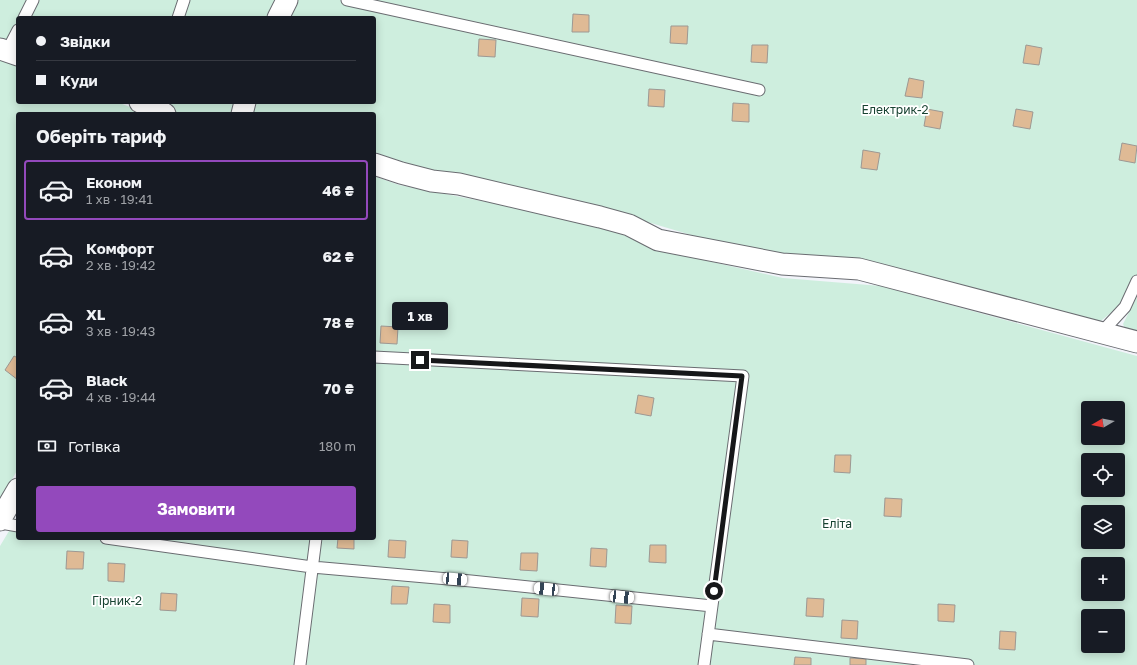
<!DOCTYPE html>
<html lang="uk">
<head>
<meta charset="utf-8">
<style>
	:root { --surface:#171b24; --page:#242831; --text:#f1f3f6; --muted:#9ea1a6; --line:#363941; --accent:#9349bc }
	body { margin:0; font-family:"Golos Text",sans-serif; background:var(--page); color:var(--text); height:100vh; display:flex; flex-direction:column; font-size:15px; white-space:nowrap }
	* { box-sizing:border-box; margin:0 }
	p { font-size:13px; color:var(--muted) }
	.icon { flex:none; width:22px; height:22px; fill:none; stroke:currentColor; stroke-width:2; stroke-linecap:round; stroke-linejoin:round }
	.map { position:relative; flex:1; overflow:hidden }
	.details { position:absolute; left:16px; top:112px; width:360px; height:428px; display:flex; flex-direction:column; background:var(--surface); border-radius:4px; box-shadow:0 2px 10px #0003 }
	.details>* { flex:none }
	.guide { position:absolute; left:16px; top:16px; width:360px; height:88px; border-radius:4px; box-shadow:0 2px 10px #0003; display:grid; align-content:center; height:88px; padding:0 20px; background:var(--surface) }
	.needle { width:26px; rotate:261deg }
	.fabs { position:absolute; left:1081px; top:401px; display:grid; gap:8px }
	.fabs a { display:grid; place-items:center; width:44px; height:44px; border-radius:4px; background:var(--surface); box-shadow:0 2px 10px #0003; font-size:20px }
	.end { position:absolute; width:18px; height:18px; margin:-9px; border:5px solid #161719; background:#fff; box-shadow:0 0 0 2px #fff }
	.from { border-radius:50% }
	.bubble { position:absolute; height:28px; border-radius:4px; background:var(--surface); box-shadow:0 2px 10px #0003; font-size:13px; font-weight:700; line-height:28px; text-align:center }
	.car { position:absolute; width:12px; height:24px; margin:-12px -6px; border-radius:5px; box-shadow:0 0 3px 1px #0007; background:linear-gradient(#fff 24%,#345 0 40%,#fff 0 76%,#345 0 86%,#fff 0) }
	.guide b { display:flex; align-items:center; gap:14px; height:38px; font-size:15px }
	.guide b+b { border-top:1px solid var(--line) }
	.guide i { width:10px; height:10px; background:var(--text) }
	ul { padding:0; list-style:none }
	li { display:flex; align-items:center; gap:12px; height:60px; margin:0 8px 6px; padding:0 12px; border:2px solid transparent; border-radius:4px }
	li div { flex:1 }
	li b { display:block; font-size:15px }
	li em { font-style:normal; font-weight:700 }
	li.current { border-color:var(--accent) }
	li>.icon { width:36px; height:36px; stroke-width:1.5 }
	h2 { padding:0 20px; font-size:18px; line-height:48px }
	.pay { display:flex; align-items:center; gap:10px; height:44px; padding:0 20px; font-size:15px }
	.pay p { margin-inline-start:auto }
	.button { display:flex; gap:8px; margin-top:auto; padding:8px 20px }
	.button a { flex:1; height:46px; border-radius:4px; background:var(--accent); color:#fff; font-size:16px; font-weight:700; line-height:46px; text-align:center }
	.map>svg:first-child { display:block }
	.green { fill:#ceeede; fill-rule:evenodd }
	.building { fill:#dfba95; stroke:#9d9893 }
	.lines { fill:none; stroke-linecap:round; stroke-linejoin:round }
	.service-casing { stroke:#6a6c71; stroke-width:13 }
	.minor-casing { stroke:#6a6c71; stroke-width:23 }
	.service { stroke:#fff; stroke-width:11 }
	.minor { stroke:#fff; stroke-width:21 }
	.route { stroke:#161719; stroke-width:5 }
	.labels { text-anchor:middle; stroke-width:3.5; stroke-linejoin:round; paint-order:stroke }
	.park-label { font-size:12px; fill:#174231; stroke:#fff }
</style>
</head>
<body>
<div class="map">
<svg width="1137" height="665" viewBox="0 0 1137 665">
	<rect width="100%" height="100%" fill="#f2f4fa"/>
	<path class="green" d="M 0,0 L 278,0 L 268,18 L 18,18 L 18,46 L 0,39 Z
		M 298,0 L 1137,0 L 1137,291 L 1130,289 L 1117,308 L 1097,324 L 783,259 L 728,246 L 604,209 L 408,167 L 374,155 L 374,114 L 253,114 L 255,102 L 374,102 L 374,18 L 288,18 Z
		M 0,57 L 18,63 L 18,102 L 117,102 L 148,114 L 18,114 L 18,469 L 0,500 Z
		M 159,102 L 236,102 L 232,114 L 178,114 Z
		M 374,176 L 399,185 L 600,224 L 664,251 L 783,278 L 881,286 L 1137,356 L 1137,665 L 0,665 L 0,546 L 18,516 L 18,538 L 374,538 ZM 1088,408 L 1118,408 L 1118,438 L 1088,438 ZM 1088,460 L 1118,460 L 1118,490 L 1088,490 ZM 1088,512 L 1118,512 L 1118,542 L 1088,542 ZM 1088,564 L 1118,564 L 1118,594 L 1088,594 ZM 1088,616 L 1118,616 L 1118,646 L 1088,646 Z
		M 1137,296 L 1137,337 L 1128,335 L 1123,324 Z"/>
	<path class="building" d="M 573,14 L 589,15 L 589,32 L 572,32 Z
		M 671,26 L 688,26 L 687,44 L 670,43 Z
		M 479,39 L 496,40 L 495,57 L 478,56 Z
		M 752,45 L 768,45 L 767,63 L 751,62 Z
		M 1026,45 L 1042,48 L 1039,65 L 1023,63 Z
		M 909,78 L 924,81 L 922,98 L 905,96 Z
		M 649,89 L 665,90 L 664,107 L 648,106 Z
		M 733,103 L 749,104 L 749,122 L 732,121 Z
		M 927,109 L 943,112 L 940,129 L 924,126 Z
		M 1016,109 L 1033,112 L 1030,129 L 1013,126 Z
		M 1122,143 L 1137,146 L 1135,163 L 1119,160 Z
		M 863,150 L 880,153 L 877,170 L 861,168 Z
		M 381,326 L 398,327 L 397,344 L 380,343 Z
		M 14,356 L 18,358 L 18,380 L 5,370 Z
		M 638,395 L 654,398 L 651,416 L 635,413 Z
		M 835,455 L 851,455 L 850,473 L 834,472 Z
		M 885,498 L 902,499 L 901,517 L 884,516 Z
		M 1118,522 L 1124,523 L 1123,540 L 1118,540 Z
		M 338,538 L 354,538 L 354,549 L 337,548 Z
		M 389,540 L 406,541 L 405,558 L 388,557 Z
		M 452,540 L 468,541 L 467,558 L 451,557 Z
		M 650,545 L 666,545 L 666,563 L 649,562 Z
		M 591,548 L 607,549 L 606,567 L 590,566 Z
		M 67,551 L 84,552 L 83,569 L 66,569 Z
		M 521,553 L 538,553 L 537,571 L 520,570 Z
		M 108,563 L 125,564 L 124,582 L 108,581 Z
		M 392,586 L 409,587 L 407,604 L 391,604 Z
		M 161,593 L 177,594 L 176,611 L 160,610 Z
		M 522,598 L 539,599 L 538,617 L 521,616 Z
		M 807,598 L 824,599 L 823,617 L 806,616 Z
		M 434,604 L 450,605 L 450,623 L 433,622 Z
		M 938,604 L 955,605 L 954,622 L 938,621 Z
		M 616,605 L 632,606 L 631,624 L 615,623 Z
		M 842,620 L 858,621 L 857,639 L 841,638 Z
		M 1000,631 L 1016,632 L 1015,650 L 999,649 Z
		M 795,657 L 811,658 L 811,665 L 794,665 Z
		M 850,658 L 866,659 L 866,665 L 850,665 Z"/>
	<g class="lines">
		<g class="service-casing">
			<path id="service" d="M 347,0 L 759,90
				M 24,18 L 33,0
				M 178,18 L 184,0
				M 7,51 L 18,30
				M 1101,333 L 1125,307 L 1137,281
				M 374,357 L 743,376 L 704,665
				M 0,523 L 18,526
				M 106,538 L 312,567 L 471,581 L 712,606
				M 708,634 L 968,665
				M 300,665 L 316,538"/>
		</g>
		<g class="minor-casing">
			<path id="minor" d="M 278,18 L 287,0
				M 0,49 L 18,55
				M 140,102 L 155,108 L 165,114
				M 242,114 L 245,102
				M 374,164 L 401,173 L 432,181 L 459,184 L 600,217 L 629,225 L 658,240 L 782,264 L 859,269 L 1137,342
				M 0,520 L 18,489"/>
		</g>
		<use href="#service" class="service"/>
		<use href="#minor" class="minor"/>
	</g>
	<g class="lines">
		<path class="route" d="M 420,360 L 742,376 L 714,591"/>
	</g>
	<g class="labels">
		<g class="park-label">
			<text x="895" y="114">Електрик-2</text>
			<text x="837" y="528">Еліта</text>
			<text x="117" y="605">Гірник-2</text>
		</g>
	</g>
</svg>
<div class="fabs">
<a><svg class="needle" viewBox="-14 -14 28 28"><path d="M0-13l5 13h-10z" fill="#e53935"/><path d="M0 13l5-13h-10z" fill="#9ea1a6"/></svg></a>
<a><svg class="icon" aria-label="locate" viewBox="0 0 24 24"><circle cx="12" cy="12" r="6"/><path d="M12 2v4M12 18v4M2 12h4M18 12h4"/></svg></a>
<a><svg class="icon" aria-label="layers" viewBox="0 0 24 24"><path d="M12 4l9 5-9 5-9-5zM3 14l9 5 9-5"/></svg></a>
<a>+</a>
<a>−</a>
</div>
<i class="end from" style="left:714px;top:591px"></i>
<i class="end" style="left:420px;top:360px"></i>
<div class="bubble" style="left:392px;top:302px;width:56px">1 хв</div>
<i class="car" style="left:455px;top:579px;rotate:95deg"></i>
<i class="car" style="left:546px;top:589px;rotate:276deg"></i>
<i class="car" style="left:622px;top:597px;rotate:96deg"></i>
<div class="guide">
<b><i class="from"></i>Звідки</b>
<b><i></i>Куди</b>
</div>
<section class="details">
<h2>Оберіть тариф</h2>
<ul>
<li class="current"><svg class="icon" aria-label="car" viewBox="0 0 24 24"><path d="M5 17H2v-5l4-1 3-4h7l3 4 3 1v5h-3M9 17h6M6 11h13"/><circle cx="7" cy="17" r="2"/><circle cx="17" cy="17" r="2"/></svg><div><b>Економ</b><p>1 хв · 19:41</p></div><em>46 ₴</em></li>
<li><svg class="icon" aria-label="car" viewBox="0 0 24 24"><path d="M5 17H2v-5l4-1 3-4h7l3 4 3 1v5h-3M9 17h6M6 11h13"/><circle cx="7" cy="17" r="2"/><circle cx="17" cy="17" r="2"/></svg><div><b>Комфорт</b><p>2 хв · 19:42</p></div><em>62 ₴</em></li>
<li><svg class="icon" aria-label="car" viewBox="0 0 24 24"><path d="M5 17H2v-5l4-1 3-4h7l3 4 3 1v5h-3M9 17h6M6 11h13"/><circle cx="7" cy="17" r="2"/><circle cx="17" cy="17" r="2"/></svg><div><b>XL</b><p>3 хв · 19:43</p></div><em>78 ₴</em></li>
<li><svg class="icon" aria-label="car" viewBox="0 0 24 24"><path d="M5 17H2v-5l4-1 3-4h7l3 4 3 1v5h-3M9 17h6M6 11h13"/><circle cx="7" cy="17" r="2"/><circle cx="17" cy="17" r="2"/></svg><div><b>Black</b><p>4 хв · 19:44</p></div><em>70 ₴</em></li>
</ul>
<div class="pay"><svg class="icon" aria-label="cash" viewBox="0 0 24 24"><path d="M3 7h18v10H3z"/><circle cx="12" cy="12" r="2"/></svg>Готівка<p>180 m</p></div>
<div class="button"><a>Замовити</a></div>
</section>
</div>
</body>
</html>
